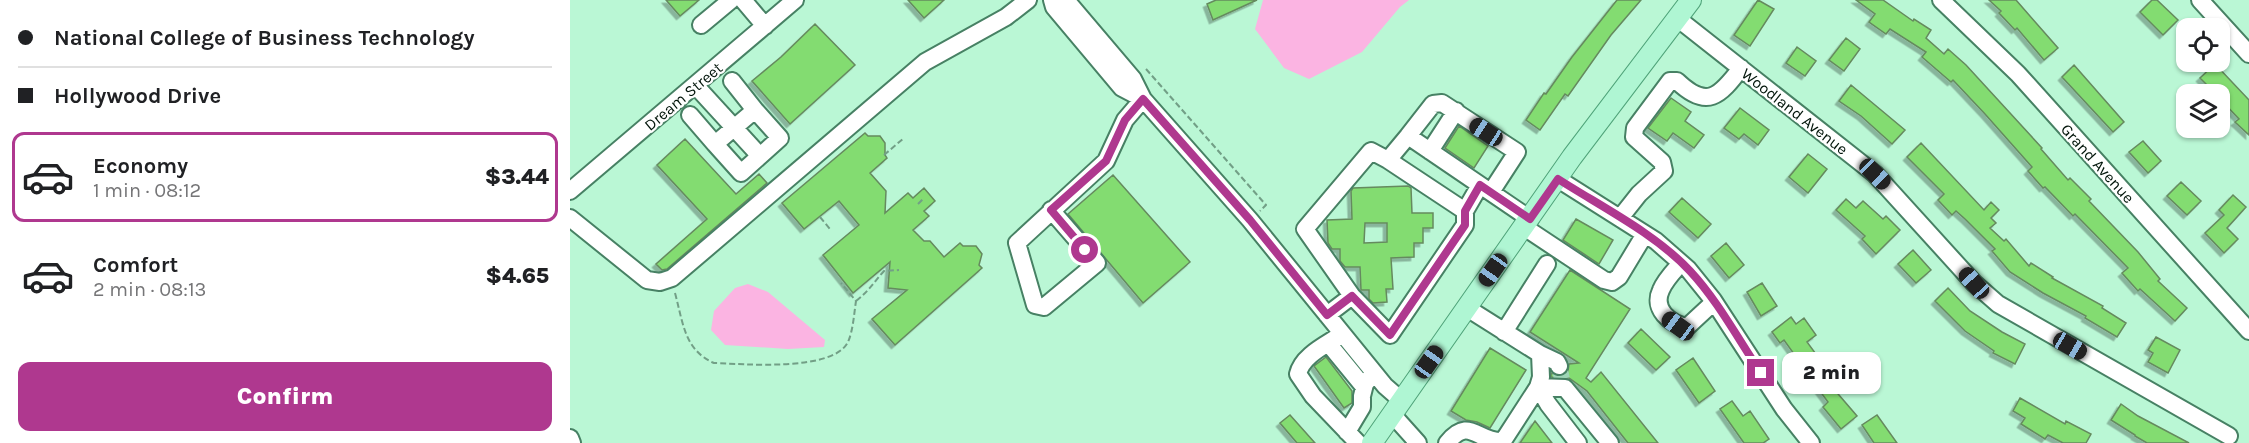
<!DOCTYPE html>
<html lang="en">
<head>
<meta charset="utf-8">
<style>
	:root { --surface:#fff; --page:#f6f6f6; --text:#202124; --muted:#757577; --line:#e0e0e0; --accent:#af388f }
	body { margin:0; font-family:Karla,sans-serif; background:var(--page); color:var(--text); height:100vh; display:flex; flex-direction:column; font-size:22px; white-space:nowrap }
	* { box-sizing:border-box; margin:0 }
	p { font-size:20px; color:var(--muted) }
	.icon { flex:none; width:33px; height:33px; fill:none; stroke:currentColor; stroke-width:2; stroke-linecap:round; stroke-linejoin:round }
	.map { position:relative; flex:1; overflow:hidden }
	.panel { display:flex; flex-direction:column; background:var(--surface); width:570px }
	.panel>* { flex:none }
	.top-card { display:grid; align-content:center; height:132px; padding:0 18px; background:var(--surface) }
	.controls { position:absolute; left:1606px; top:18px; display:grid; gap:12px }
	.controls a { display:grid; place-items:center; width:54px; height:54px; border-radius:12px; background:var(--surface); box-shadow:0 2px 4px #0004; font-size:30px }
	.end { position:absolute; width:27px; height:27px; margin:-14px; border:8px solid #af388f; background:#fff; box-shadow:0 0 0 3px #fff }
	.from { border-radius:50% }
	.bubble { position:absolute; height:42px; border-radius:12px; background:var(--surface); box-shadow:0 2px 4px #0004; font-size:20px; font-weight:800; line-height:42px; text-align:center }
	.car { position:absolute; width:18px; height:36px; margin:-18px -9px; border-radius:8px; box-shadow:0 0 4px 2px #0007; background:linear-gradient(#222 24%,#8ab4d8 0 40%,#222 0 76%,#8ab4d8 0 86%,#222 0) }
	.top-card b { display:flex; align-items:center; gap:21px; height:57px; font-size:22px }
	.top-card b+b { border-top:2px solid var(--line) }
	.top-card i { width:15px; height:15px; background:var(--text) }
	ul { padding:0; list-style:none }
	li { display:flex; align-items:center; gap:18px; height:90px; margin:0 12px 9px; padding:0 6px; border:3px solid transparent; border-radius:12px }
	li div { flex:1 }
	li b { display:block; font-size:22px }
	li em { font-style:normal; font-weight:800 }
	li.on { border-color:var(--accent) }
	li>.icon { width:54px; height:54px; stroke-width:1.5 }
	.primary-button { display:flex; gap:12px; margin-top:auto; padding:12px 18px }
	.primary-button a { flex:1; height:69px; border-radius:12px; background:var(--accent); color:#fff; font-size:24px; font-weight:800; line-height:69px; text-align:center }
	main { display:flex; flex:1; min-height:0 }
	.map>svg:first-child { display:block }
	.water { fill:#fbb4e2 }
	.building { fill:#83dc71; stroke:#658a5e; stroke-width:1.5; fill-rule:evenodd; filter:url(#shadow) }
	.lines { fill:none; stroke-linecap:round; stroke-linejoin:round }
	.minor-tunnel { stroke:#9ed5b6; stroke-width:16; stroke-dasharray:16 8; stroke-linecap:butt }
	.minor-casing { stroke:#478164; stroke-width:20 }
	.major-casing { stroke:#4fa379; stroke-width:22 }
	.path { stroke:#729f86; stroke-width:2; stroke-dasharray:6 3; stroke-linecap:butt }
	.minor { stroke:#fff; stroke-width:16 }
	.major { stroke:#aff6d3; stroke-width:20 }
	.route { stroke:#af388f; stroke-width:8 }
	.labels { text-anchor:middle; stroke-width:4.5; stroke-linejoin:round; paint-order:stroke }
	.street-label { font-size:16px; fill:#001409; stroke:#fff }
</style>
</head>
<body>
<main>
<section class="panel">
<div class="top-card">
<b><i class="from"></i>National College of Business Technology</b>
<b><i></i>Hollywood Drive</b>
</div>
<ul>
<li class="on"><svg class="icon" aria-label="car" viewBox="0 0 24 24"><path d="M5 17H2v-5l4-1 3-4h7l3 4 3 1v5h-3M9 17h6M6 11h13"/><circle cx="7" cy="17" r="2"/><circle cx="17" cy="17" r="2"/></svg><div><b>Economy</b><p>1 min · 08:12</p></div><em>$3.44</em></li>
<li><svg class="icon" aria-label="car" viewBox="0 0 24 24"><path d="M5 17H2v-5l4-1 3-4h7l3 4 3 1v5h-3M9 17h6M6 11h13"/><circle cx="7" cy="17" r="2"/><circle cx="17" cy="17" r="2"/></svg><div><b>Comfort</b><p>2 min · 08:13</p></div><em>$4.65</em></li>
</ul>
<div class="primary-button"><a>Confirm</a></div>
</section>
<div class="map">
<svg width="1679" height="443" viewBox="0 0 1679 443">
	<defs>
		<filter id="shadow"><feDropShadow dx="-3.5" dy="3.5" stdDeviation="0" flood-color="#0004"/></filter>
	</defs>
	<rect width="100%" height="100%" fill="#baf7d5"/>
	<path class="water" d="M 693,0 L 839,0 L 830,7 L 792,52 L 739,79 L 714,68 L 685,29 Z
		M 178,284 L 198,292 L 255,340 L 254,347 L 218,349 L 155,345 L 141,330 L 144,311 L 165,288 Z"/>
	<path class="building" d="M 96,0 L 129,0 L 110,16 Z
		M 338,0 L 374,0 L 354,18 Z
		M 646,0 L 687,0 L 643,20 L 637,4 Z
		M 1047,0 L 1071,0 L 1041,35 L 998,96 L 995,94 L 970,130 L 956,120 L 974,93 L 976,94 L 1002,57 Z
		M 1188,0 L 1204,9 L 1180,46 L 1164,35 Z
		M 1286,0 L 1313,0 L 1343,21 L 1344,19 L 1361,30 L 1356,38 L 1374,54 L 1378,49 L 1396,65 L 1472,148 L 1471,149 L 1498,180 L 1500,178 L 1521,199 L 1519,201 L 1568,252 L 1590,279 L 1588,281 L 1617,308 L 1605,321 L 1570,289 L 1568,291 L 1552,273 L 1558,268 L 1505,214 L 1503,216 L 1475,187 L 1473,188 L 1458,171 L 1462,167 L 1415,114 L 1383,80 L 1381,82 L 1352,57 L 1356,52 L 1320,29 L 1316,34 L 1299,22 L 1305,14 Z
		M 1419,0 L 1446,0 L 1488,48 L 1474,60 L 1447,28 L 1445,30 L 1429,13 L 1431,11 Z
		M 1582,0 L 1587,0 L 1608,20 L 1593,35 L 1570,12 Z
		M 245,24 L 285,65 L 220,124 L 182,81 L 211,57 Z
		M 1276,38 L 1290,49 L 1274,71 L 1259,60 Z
		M 1227,47 L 1246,61 L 1235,76 L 1216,63 Z
		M 1645,64 L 1679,100 L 1679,135 L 1665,122 L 1669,119 L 1650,99 L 1650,94 L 1646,94 L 1630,78 Z
		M 1504,65 L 1554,122 L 1543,132 L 1492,77 Z
		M 1281,85 L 1335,130 L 1322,144 L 1291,116 L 1269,101 Z
		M 1101,98 L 1121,112 L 1115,121 L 1134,135 L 1124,148 L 1103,133 L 1097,141 L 1078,128 Z
		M 1170,108 L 1199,130 L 1188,145 L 1174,134 L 1169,139 L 1154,128 Z
		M 889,126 L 918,146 L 904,168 L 875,148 Z
		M 295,133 L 298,136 L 310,136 L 315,143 L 315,155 L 317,158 L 300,173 L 316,191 L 315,213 L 338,193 L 343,198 L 354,188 L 365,201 L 354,211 L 359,216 L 343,230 L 354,241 L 360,241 L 374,257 L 390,243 L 393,246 L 406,246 L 412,254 L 409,265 L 412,268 L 325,345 L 302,319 L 337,290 L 318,288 L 320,262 L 283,293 L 253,255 L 289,225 L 269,201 L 234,229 L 212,203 Z
		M 115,139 L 166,194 L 189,174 L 197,183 L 97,269 L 92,270 L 86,264 L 137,219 L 87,165 Z
		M 1573,141 L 1591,161 L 1578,173 L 1559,152 Z
		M 1351,143 L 1414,210 L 1421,202 L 1429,210 L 1421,218 L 1426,223 L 1420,228 L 1434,241 L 1436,239 L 1459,266 L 1461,263 L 1483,277 L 1482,278 L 1533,306 L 1532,308 L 1556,323 L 1547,337 L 1515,318 L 1516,316 L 1473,293 L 1440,272 L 1422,251 L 1425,249 L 1395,219 L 1386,211 L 1382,215 L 1368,200 L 1374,194 L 1337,157 Z
		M 1238,154 L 1257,169 L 1238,193 L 1219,177 Z
		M 543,175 L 620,262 L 573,303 L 498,214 Z
		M 1611,182 L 1631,201 L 1617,215 L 1597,196 Z
		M 838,186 L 841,188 L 842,213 L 863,213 L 863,228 L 853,228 L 853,243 L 844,243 L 844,257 L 821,258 L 823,289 L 816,289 L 817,302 L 803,303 L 799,299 L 799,290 L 791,290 L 790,267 L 775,267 L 770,261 L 770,249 L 762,249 L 758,243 L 757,220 L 782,219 L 781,191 L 783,188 ZM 795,223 L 817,223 L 817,242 L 794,243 Z
		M 1663,195 L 1676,207 L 1657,228 L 1668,239 L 1654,253 L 1635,233 L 1654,215 L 1649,210 Z
		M 1112,198 L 1141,224 L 1128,238 L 1099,212 Z
		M 1276,199 L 1286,208 L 1293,201 L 1313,219 L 1316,216 L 1330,230 L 1306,254 L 1292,239 L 1295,236 L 1266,210 Z
		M 1006,219 L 1043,240 L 1029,264 L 993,240 Z
		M 1156,243 L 1174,265 L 1159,278 L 1141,256 Z
		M 1343,250 L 1361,270 L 1346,283 L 1328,264 Z
		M 1000,270 L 1060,309 L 1016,378 L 1021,382 L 1031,372 L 1088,443 L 1058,443 L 1017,391 L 999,378 L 981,377 L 981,373 L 988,376 L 994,375 L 998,371 L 999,364 L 1009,363 L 960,332 Z
		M 1192,283 L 1207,306 L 1191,316 L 1177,292 Z
		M 1378,288 L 1400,311 L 1432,332 L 1455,344 L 1445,364 L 1423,353 L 1424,351 L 1395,331 L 1365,301 Z
		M 1221,317 L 1226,324 L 1234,318 L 1246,335 L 1237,342 L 1268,384 L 1263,388 L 1287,416 L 1271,429 L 1253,407 L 1258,402 L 1241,379 L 1236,382 L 1226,369 L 1232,365 L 1214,340 L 1210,343 L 1202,332 Z
		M 1071,329 L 1100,357 L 1086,370 L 1058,343 Z
		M 1586,337 L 1610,350 L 1598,373 L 1578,362 L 1583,353 L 1578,350 Z
		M 920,348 L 956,370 L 920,428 L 907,422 L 896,420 L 881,411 Z
		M 756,357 L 782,391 L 782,403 L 774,408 L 744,366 Z
		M 1123,358 L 1145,391 L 1129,403 L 1106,370 Z
		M 1450,398 L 1495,424 L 1496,421 L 1521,434 L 1516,443 L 1493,443 L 1478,435 L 1475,439 L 1451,424 L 1455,418 L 1443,411 Z
		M 1162,401 L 1173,416 L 1180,411 L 1199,439 L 1193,443 L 1174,443 L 1150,409 Z
		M 1551,404 L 1568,416 L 1619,443 L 1577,443 L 1565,436 L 1565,435 L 1541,420 Z
		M 720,415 L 745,443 L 727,443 L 710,423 Z
		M 1307,415 L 1327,443 L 1304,443 L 1292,425 Z
		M 965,421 L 982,443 L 950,443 Z"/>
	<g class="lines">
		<path class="minor-tunnel" d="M 989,366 L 992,379"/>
		<g class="minor-casing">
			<path id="minor" d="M 173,0 L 195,26
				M 482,0 L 484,7 L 552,88 L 573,99
				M 496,0 L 563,79 L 573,99 L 680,220 L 815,386 L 831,400
				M 1371,0 L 1448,74 L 1679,331
				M 1630,0 L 1679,54
				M 1107,18 L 1305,174 L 1404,283 L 1428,304 L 1659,436
				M 131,25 L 161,0
				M 162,81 L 185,110
				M 125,85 L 190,156 L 171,173 L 145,144
				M 120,115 L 145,144 L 185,110 L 210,138 L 190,156
				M 838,136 L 863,104 L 872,103 L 947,152 L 921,192
				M 860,151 L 886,111
				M 818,160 L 838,136 L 960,219
				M 988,179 L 1086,241 L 1118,269 L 1143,300 L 1214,409 L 1241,443
				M 0,191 L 225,0
				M 481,210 L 527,263 L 474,307 L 465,305 L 447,243 L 536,161 L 555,120 L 573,99
				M 895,211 L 818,160 L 801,151 L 735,229 L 782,296 L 820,335 L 895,225 L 895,211 L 910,185
				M 0,218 L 77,280 L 90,282 L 102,278 L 355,62 L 436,17 L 458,0
				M 1050,218 L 1069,194 L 1094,171 L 1092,162 L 1064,137 L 1065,128 L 1100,81 L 1107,81 C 1137,110 1150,96 1171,68
				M 954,227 L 1034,280 L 1042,282 L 1049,277 L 1075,234
				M 1111,263 C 1104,271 1095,280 1091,290 C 1082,309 1100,324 1117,327 L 1144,302
				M 757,315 L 782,296
				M 934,332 L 977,264
				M 772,334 C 758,344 732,355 728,374 L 743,396 L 788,443
				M 758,343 L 794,387
				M 970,354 L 987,362 L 989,366
				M 968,387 L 995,388 L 1040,443
				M 968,387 L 978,404 L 1008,443
				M 822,414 L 848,443
				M 777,432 L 792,407 L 792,396 L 795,384 L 804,373
				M 0,438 L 2,443
				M 877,443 C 900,415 907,443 933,441 L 968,387 L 971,377 L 970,354 L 897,308"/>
		</g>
		<g class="major-casing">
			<path id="major" d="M 802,443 L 1002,157 L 1121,0"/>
		</g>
		<path class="path" d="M 576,69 L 696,205 L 690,211
			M 314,155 L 334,138
			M 348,204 L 354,198
			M 250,217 L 260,229
			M 105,293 C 113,322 114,350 144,363 C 173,364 263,372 278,342 C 283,331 284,314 286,301 L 271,283
			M 286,301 C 299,291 304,282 314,271 L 329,270"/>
		<use href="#minor" class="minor"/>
		<use href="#major" class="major"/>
	</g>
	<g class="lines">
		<path class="route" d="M 515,250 L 481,210 L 536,161 L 555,120 L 573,99 L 680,220 L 757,315 L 782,296 L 820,335 L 895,225 L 895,211 L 910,185 L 960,219 L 988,179 C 1030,206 1086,234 1120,271 C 1148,301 1168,339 1191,373"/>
	</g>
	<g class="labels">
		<g class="street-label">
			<text transform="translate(113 96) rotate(-40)" y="6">Dream Street</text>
			<text transform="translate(1225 111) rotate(38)" y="6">Woodland Avenue</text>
			<text transform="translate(1528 163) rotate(48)" y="6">Grand Avenue</text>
		</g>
	</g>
</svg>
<div class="controls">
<a><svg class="icon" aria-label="locate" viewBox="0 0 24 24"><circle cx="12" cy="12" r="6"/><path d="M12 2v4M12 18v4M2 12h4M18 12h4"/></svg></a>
<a><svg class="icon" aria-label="layers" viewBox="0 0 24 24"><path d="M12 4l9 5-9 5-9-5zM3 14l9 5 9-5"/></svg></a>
</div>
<i class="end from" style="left:515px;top:250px"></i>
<i class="end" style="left:1191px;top:373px"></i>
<div class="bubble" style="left:1212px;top:352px;width:99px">2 min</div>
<i class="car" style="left:916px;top:132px;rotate:303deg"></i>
<i class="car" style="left:1305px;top:174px;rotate:134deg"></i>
<i class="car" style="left:923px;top:270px;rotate:215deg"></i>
<i class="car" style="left:1404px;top:283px;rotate:318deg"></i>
<i class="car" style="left:1108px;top:326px;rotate:306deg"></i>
<i class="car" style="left:1500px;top:346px;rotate:120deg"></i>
<i class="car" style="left:859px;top:362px;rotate:35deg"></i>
</div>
</main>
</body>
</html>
